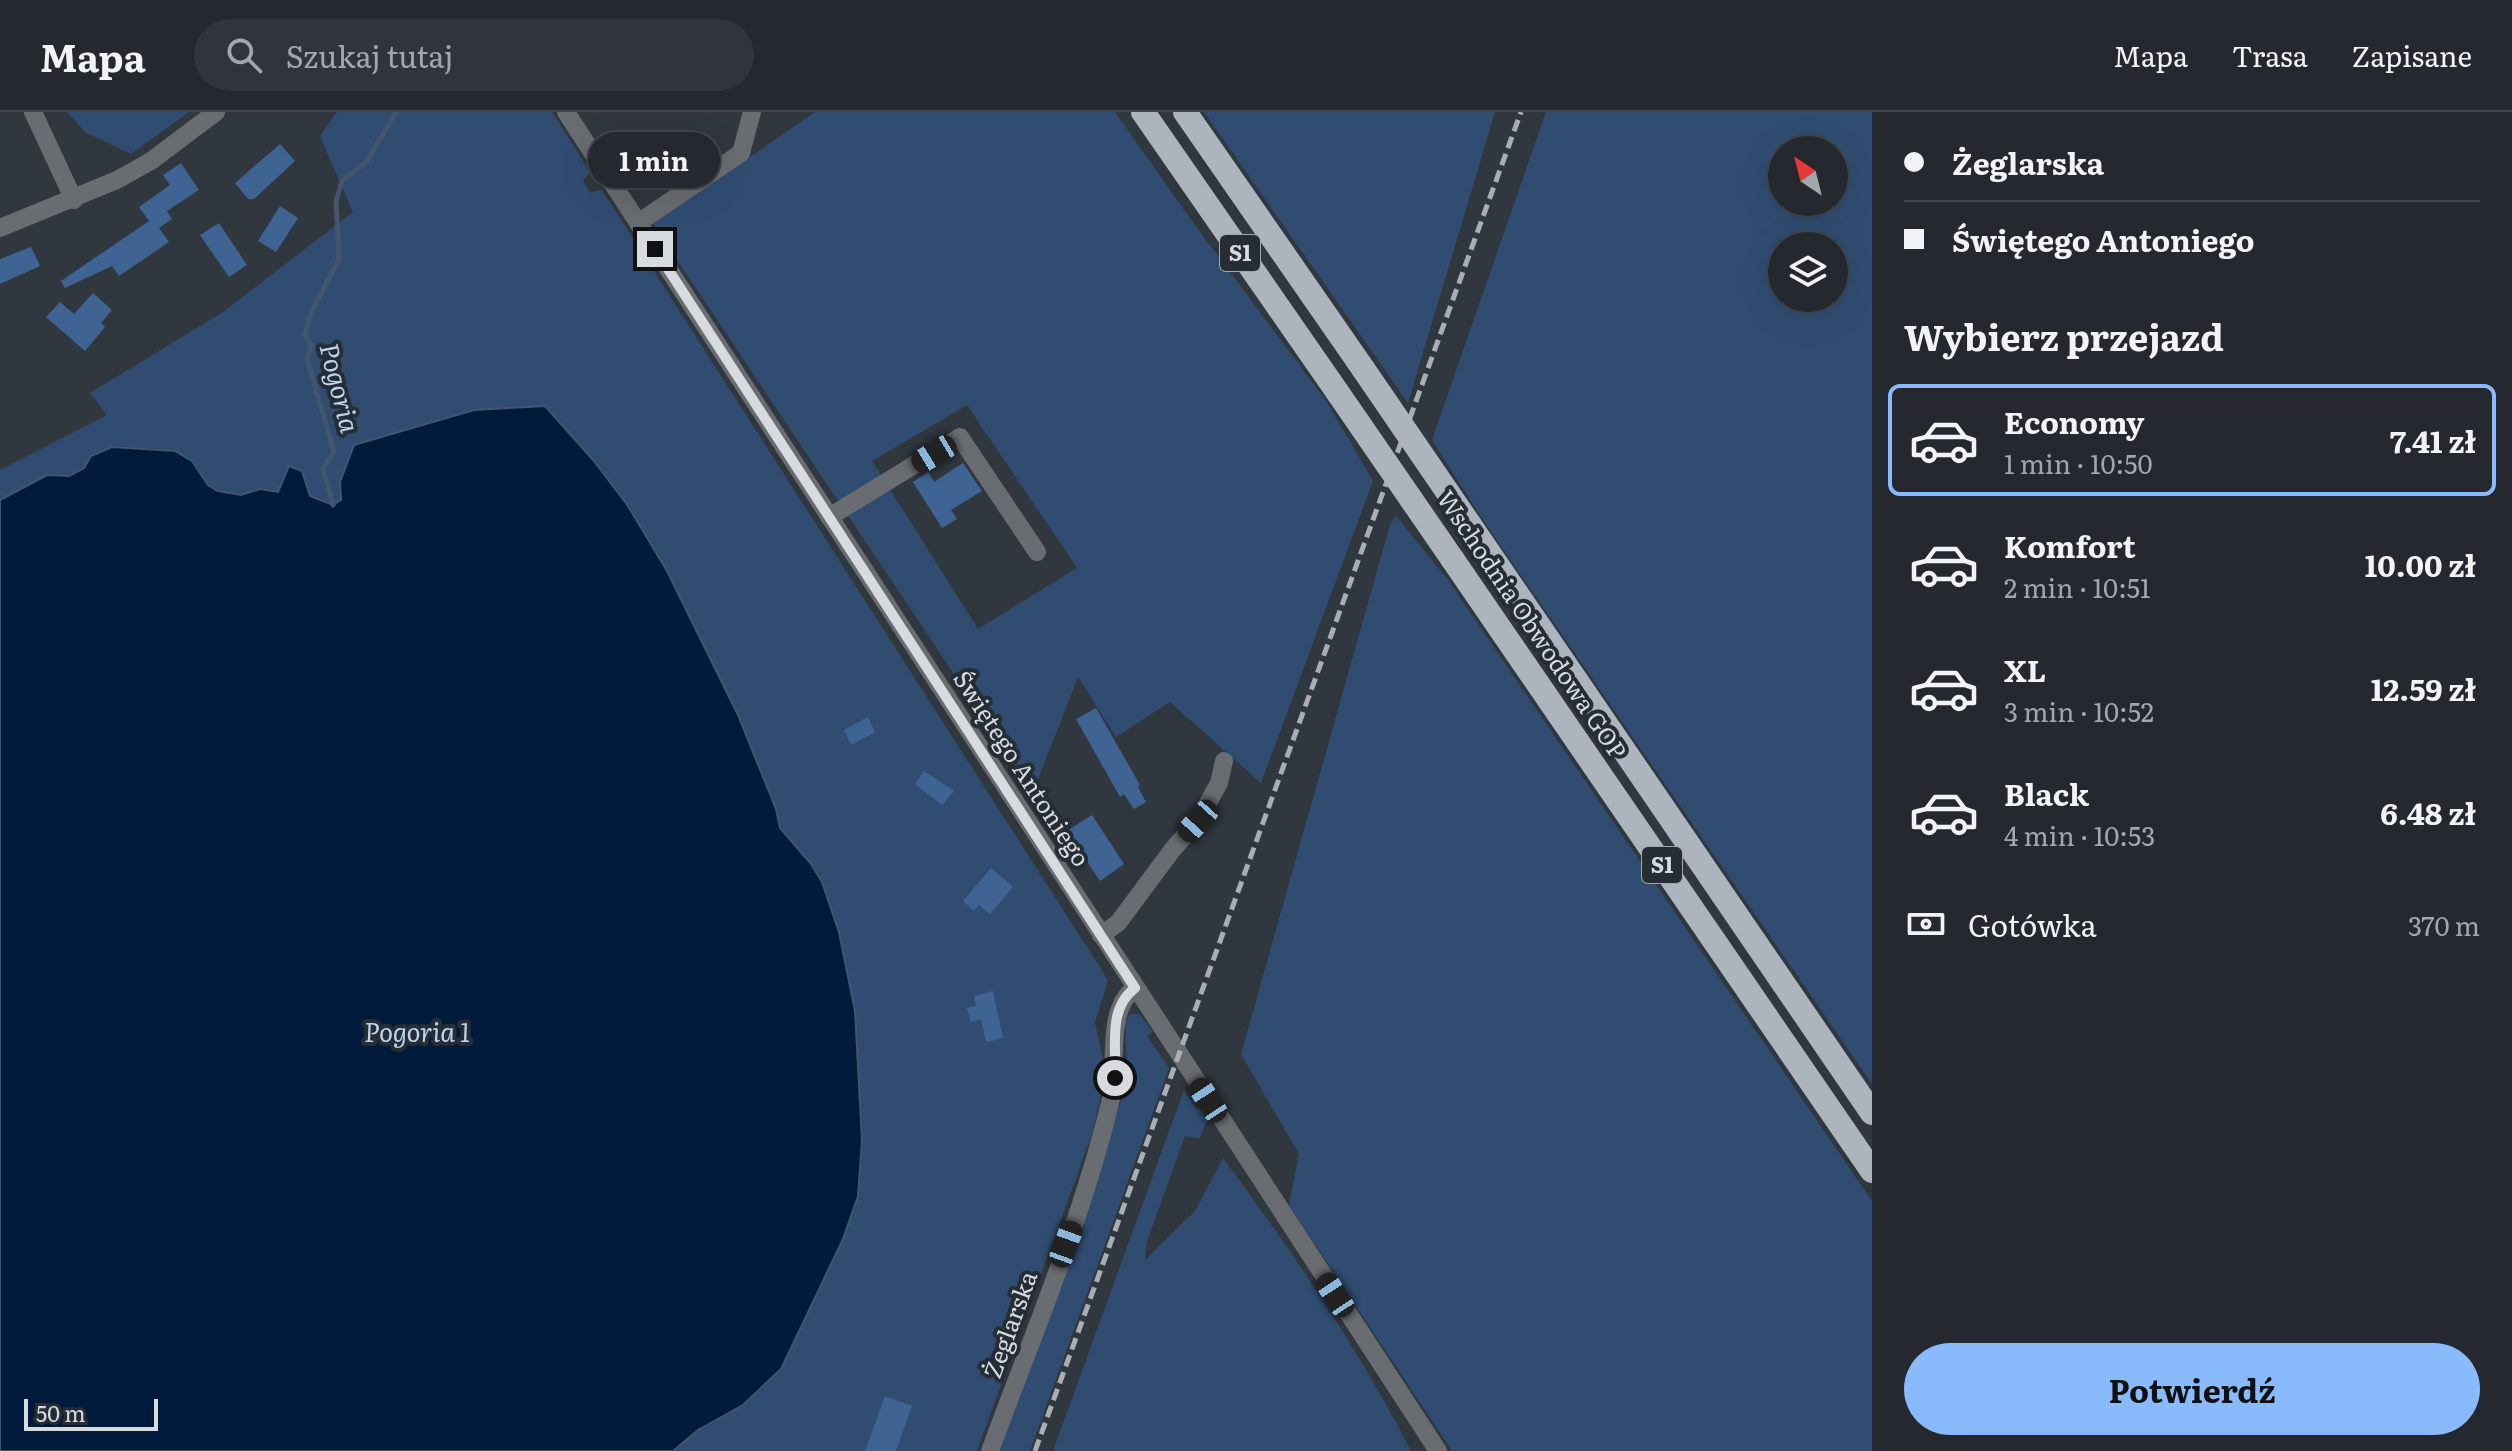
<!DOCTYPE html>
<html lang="pl">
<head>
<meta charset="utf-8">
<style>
	:root { --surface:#25292f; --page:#31353b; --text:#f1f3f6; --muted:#a3a6aa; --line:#42454b; --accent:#88bafc }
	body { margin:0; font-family:Literata,serif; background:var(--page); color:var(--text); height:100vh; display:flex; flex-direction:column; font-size:30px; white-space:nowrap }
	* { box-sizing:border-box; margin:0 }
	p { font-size:26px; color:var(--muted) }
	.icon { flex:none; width:44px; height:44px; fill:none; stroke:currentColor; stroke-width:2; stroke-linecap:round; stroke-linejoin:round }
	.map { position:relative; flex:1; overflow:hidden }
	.drawer { display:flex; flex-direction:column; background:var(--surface); width:640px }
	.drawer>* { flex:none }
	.top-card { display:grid; align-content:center; height:176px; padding:0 32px; background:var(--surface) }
	.needle { width:52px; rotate:325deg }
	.fabs { position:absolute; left:1768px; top:24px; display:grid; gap:16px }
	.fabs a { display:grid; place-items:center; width:80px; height:80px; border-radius:50%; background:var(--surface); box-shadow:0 8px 32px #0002,0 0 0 2px var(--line); font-size:40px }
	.scale { position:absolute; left:24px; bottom:20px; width:134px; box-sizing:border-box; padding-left:8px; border:4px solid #d7dbe0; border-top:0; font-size:22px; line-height:28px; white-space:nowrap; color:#d7dbe0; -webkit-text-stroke:6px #272d34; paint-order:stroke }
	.end { position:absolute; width:36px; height:36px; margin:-18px; border:10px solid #d7dbe0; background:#111; box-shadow:0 0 0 4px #111 }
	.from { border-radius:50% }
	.bubble { position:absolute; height:56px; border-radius:28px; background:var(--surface); box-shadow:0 8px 32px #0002,0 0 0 2px var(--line); font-size:26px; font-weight:700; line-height:56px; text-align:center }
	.car { position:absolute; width:24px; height:48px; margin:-24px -12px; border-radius:10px; box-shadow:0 0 6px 2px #0007; background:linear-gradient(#222 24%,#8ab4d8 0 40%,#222 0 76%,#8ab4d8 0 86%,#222 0) }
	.top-card b { display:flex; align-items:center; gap:28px; height:76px; font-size:30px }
	.top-card b+b { border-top:2px solid var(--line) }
	.top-card i { width:20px; height:20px; background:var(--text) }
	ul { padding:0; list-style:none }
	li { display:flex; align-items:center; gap:24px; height:112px; margin:0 16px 12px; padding:0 16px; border:4px solid transparent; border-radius:12px }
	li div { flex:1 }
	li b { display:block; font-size:30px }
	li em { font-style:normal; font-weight:700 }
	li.active { border-color:var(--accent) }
	li>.icon { width:72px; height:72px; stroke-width:1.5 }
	h2 { padding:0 32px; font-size:36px; line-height:96px }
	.pay { display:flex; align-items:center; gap:20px; height:88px; padding:0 32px; font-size:30px }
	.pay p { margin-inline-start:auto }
	.action { display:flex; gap:16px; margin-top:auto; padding:16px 32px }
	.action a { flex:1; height:92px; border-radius:48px; background:var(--accent); color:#111; font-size:32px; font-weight:700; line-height:92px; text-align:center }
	header { display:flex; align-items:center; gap:48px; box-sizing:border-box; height:112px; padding:0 40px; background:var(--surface); border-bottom:2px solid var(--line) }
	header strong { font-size:38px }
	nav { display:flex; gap:44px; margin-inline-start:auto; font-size:28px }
	.search { width:560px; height:72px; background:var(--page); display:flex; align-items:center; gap:20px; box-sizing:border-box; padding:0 28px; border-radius:44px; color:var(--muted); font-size:30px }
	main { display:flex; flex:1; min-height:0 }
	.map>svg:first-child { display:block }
	.green { fill:#304d71; fill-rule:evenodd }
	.water { fill:#021b3c; stroke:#42556d; stroke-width:2 }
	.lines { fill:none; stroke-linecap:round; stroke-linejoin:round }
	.stream { stroke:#42556d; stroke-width:5 }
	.building { fill:#3f6494 }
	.minor { stroke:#696c70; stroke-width:18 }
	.highway { stroke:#acb4be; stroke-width:24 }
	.rail { stroke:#aaaeb4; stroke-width:5; stroke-dasharray:12 6; stroke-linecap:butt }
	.highway-bridge { stroke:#acb4be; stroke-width:24 }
	.route { stroke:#d7dbe0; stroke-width:10 }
	.labels { text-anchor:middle; stroke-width:8; stroke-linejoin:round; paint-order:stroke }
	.shield { fill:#272d34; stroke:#a2a7ac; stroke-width:2 }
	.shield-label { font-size:22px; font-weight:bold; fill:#d7dbe0 }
	.street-label { font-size:24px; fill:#d7dbe0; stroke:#272d34 }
	.water-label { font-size:26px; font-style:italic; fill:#bdd3f0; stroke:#272d34 }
</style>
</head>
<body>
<header>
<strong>Mapa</strong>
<div class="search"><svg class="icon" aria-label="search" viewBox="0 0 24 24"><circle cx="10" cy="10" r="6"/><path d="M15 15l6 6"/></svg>Szukaj tutaj</div>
<nav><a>Mapa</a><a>Trasa</a><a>Zapisane</a></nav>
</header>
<main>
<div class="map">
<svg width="1872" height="1339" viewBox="0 0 1872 1339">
	<rect width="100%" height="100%" fill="#31373f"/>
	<path class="green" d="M 67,0 L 189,0 L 131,42 L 85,20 Z
		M 337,0 L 552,0 L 590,60 L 583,69 L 590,80 L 602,78 L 1108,868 L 1095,911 L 1106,960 L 1093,1019 L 977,1339 L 673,1339 L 698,1318 L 743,1293 L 781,1257 L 843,1127 L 858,1084 L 862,1028 L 855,899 L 839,820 L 822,770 L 811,752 L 780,716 L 776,697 L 738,603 L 667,459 L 628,394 L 594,349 L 545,294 L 507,297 L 340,370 L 341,388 L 333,393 L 310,384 L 302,359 L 290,354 L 279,380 L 260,377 L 241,383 L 218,379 L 208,373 L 200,361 L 164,337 L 113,335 L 69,364 L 47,363 L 0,388 L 0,358 L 107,303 L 90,281 L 223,200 L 353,100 L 320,24 Z
		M 815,0 L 1115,0 L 1192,109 L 1327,290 L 1373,369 L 1261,671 L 1170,590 L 1116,625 L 1078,565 L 1033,680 L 653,112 ZM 967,293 L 1077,456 L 978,517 L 872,349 Z
		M 1204,0 L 1495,0 L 1408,291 Z
		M 1546,0 L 1872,0 L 1872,972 L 1487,414 L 1432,328 ZM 1782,38 L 1834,38 L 1834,90 L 1782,90 ZM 1782,134 L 1834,134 L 1834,186 L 1782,186 Z
		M 1396,404 L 1448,468 L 1872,1089 L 1872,1339 L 1452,1339 L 1289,1093 L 1299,1042 L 1241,942 L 1390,413 Z
		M 1130,902 L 1139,902 L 1153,920 L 1147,924 L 1169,956 L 1030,1339 L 999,1339 L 1121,989 L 1127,955 L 1125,911 Z
		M 1184,978 L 1196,996 L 1201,993 L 1207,1009 L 1199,1027 L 1185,1024 L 1147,1129 L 1145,1148 L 1195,1099 L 1223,1046 C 1292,1139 1358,1236 1411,1339 L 1053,1339 Z"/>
	<path class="water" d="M 545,294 L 594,349 L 628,394 L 667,459 L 738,603 L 776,697 L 780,716 L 811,752 L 822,770 L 839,820 L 855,899 L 862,1028 L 858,1084 L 843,1127 L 781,1257 L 743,1293 L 698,1318 L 673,1339 L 0,1339 L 0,388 L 47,363 L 69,364 L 84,356 L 91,344 L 112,335 L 175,339 L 192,349 L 208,373 L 218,379 L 241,383 L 260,377 L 278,380 L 289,354 L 302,359 L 310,384 L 333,393 L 341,388 L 340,370 L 354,333 L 474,298 Z"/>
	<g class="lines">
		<path class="stream" d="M 333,393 L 323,357 L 334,340 L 307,246 L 312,234 L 305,223 L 311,200 L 339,148 L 336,89 L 342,69 L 367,49 L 396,0"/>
	</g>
	<path class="building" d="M 280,32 L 295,49 L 254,87 L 248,87 L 235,71 Z
		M 181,51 L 199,78 L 167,99 L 172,107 L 159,116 L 169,130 L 119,164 L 112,154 L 65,176 L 61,169 L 149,109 L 139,95 L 170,73 L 163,63 Z
		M 280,94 L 298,106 L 276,140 L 258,129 Z
		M 219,111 L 247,153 L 229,165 L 200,123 Z
		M 31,135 L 40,154 L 0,172 L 0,147 Z
		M 93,181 L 112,198 L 101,211 L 105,215 L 85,239 L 46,205 L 60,190 L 74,202 Z
		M 963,351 L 982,379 L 951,398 L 957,407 L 942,416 L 913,370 L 928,360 L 934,370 Z
		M 1096,596 L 1140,673 L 1138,675 L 1146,690 L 1134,697 L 1124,682 L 1120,685 L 1076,607 Z
		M 868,605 L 875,620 L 851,633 L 844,618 Z
		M 924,659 L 954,679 L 942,693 L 915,672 Z
		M 1092,703 L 1124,752 L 1100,769 L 1067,719 Z
		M 991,756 L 1013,775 L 990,802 L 979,793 L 974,799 L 963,789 Z
		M 993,879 L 1003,926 L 986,930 L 981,907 L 971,910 L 967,896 L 976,894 L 974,884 Z
		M 885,1284 L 912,1294 L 896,1339 L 865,1339 Z"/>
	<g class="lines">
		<path class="minor" d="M 33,0 L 74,88
			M 566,0 L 1438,1339
			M 638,111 L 741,41 L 752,0
			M 0,116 L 117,68 L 151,49 L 216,0
			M 829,405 L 960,325 L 1037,440
			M 1101,823 L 1118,811 L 1173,737 L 1198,709 L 1219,671 L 1224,649
			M 990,1339 C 1032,1225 1081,1110 1110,991 C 1119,955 1104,899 1135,876"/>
		<path class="highway" d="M 1143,0 L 1338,281
			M 1185,0 L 1364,258
			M 1470,413 L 1872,1001
			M 1453,448 L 1872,1059"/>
		<path class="rail" d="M 1035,1339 L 1521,0"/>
		<path class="highway-bridge" d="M 1364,258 L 1470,413
			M 1338,281 L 1453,448"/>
	</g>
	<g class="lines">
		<path class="route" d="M 655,137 L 1135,876 C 1107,897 1117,935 1115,966"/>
	</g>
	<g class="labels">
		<g class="shield">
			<rect x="1220" y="123" width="40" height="36" rx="6"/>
			<rect x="1642" y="735" width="40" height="36" rx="6"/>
		</g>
		<g class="shield-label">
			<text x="1240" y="149">S1</text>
			<text x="1662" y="761">S1</text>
		</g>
		<g class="street-label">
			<text transform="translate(1531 513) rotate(56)" y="8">Wschodnia Obwodowa GOP</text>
			<text transform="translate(1021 657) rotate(57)" y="8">Świętego Antoniego</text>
			<text transform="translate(1011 1213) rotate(-70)" y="8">Żeglarska</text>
		</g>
		<g class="water-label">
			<text transform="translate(339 276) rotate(76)" y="9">Pogoria</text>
			<text x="417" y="930">Pogoria 1</text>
		</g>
	</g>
</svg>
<div class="fabs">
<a><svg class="needle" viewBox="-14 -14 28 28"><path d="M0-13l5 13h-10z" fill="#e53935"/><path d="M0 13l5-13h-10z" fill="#a3a6aa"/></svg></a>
<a><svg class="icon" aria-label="layers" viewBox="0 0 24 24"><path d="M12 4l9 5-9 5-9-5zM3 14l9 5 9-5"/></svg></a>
</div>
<div class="scale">50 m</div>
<i class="end from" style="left:1115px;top:966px"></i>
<i class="end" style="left:655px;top:137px"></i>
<div class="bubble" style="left:588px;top:20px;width:132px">1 min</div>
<i class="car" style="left:934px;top:342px;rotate:239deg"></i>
<i class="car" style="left:1198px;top:709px;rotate:222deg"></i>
<i class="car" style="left:1208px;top:988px;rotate:327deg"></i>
<i class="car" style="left:1066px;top:1132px;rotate:20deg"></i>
<i class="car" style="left:1335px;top:1183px;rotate:327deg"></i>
</div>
<section class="drawer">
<div class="top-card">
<b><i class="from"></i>Żeglarska</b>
<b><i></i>Świętego Antoniego</b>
</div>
<h2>Wybierz przejazd</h2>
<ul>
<li class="active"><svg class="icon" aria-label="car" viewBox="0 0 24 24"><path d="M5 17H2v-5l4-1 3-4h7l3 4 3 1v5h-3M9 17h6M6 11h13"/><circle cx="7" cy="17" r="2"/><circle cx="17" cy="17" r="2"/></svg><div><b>Economy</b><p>1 min · 10:50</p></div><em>7.41 zł</em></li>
<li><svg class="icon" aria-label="car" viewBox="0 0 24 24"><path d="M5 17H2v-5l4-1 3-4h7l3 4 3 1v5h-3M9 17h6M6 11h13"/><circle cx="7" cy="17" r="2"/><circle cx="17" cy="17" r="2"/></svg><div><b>Komfort</b><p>2 min · 10:51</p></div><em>10.00 zł</em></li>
<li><svg class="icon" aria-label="car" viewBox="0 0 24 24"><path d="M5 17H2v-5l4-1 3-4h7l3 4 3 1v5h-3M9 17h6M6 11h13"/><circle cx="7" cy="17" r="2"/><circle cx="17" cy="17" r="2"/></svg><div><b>XL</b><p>3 min · 10:52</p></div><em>12.59 zł</em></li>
<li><svg class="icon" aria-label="car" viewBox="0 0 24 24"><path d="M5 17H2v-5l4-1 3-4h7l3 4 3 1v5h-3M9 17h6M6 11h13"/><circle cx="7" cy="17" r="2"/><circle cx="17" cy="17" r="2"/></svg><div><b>Black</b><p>4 min · 10:53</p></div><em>6.48 zł</em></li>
</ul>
<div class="pay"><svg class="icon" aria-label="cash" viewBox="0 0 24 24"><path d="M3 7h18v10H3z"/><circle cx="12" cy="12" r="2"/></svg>Gotówka<p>370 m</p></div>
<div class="action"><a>Potwierdź</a></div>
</section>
</main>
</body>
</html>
